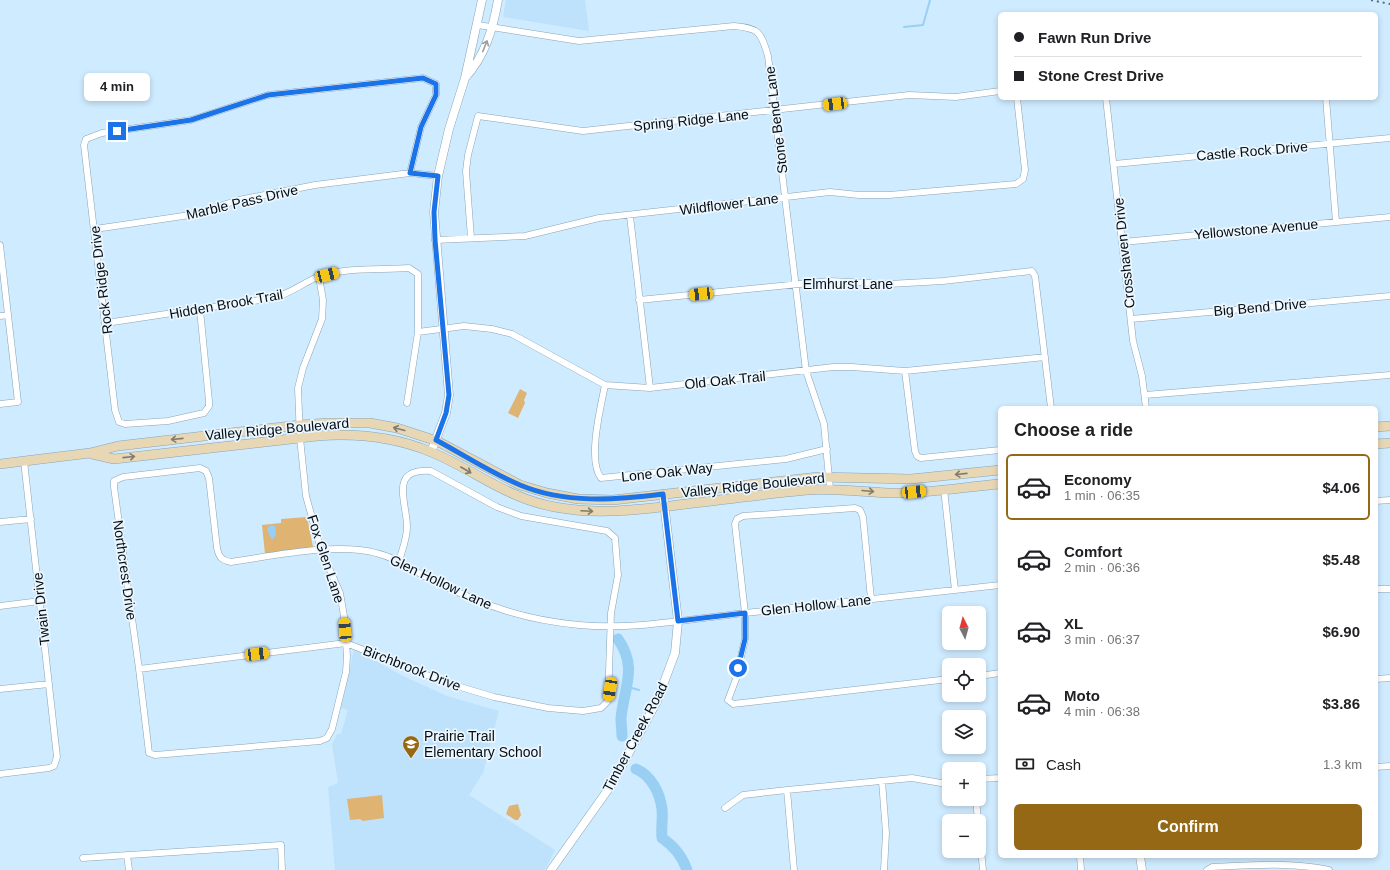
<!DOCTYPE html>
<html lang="en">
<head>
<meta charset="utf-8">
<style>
	:root { --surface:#fff; --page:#f6f6f6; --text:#202124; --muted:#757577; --line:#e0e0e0; --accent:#956815 }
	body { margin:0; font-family:Arial,sans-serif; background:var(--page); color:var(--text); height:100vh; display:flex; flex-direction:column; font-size:15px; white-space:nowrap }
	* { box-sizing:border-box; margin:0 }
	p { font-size:13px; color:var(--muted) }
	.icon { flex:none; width:22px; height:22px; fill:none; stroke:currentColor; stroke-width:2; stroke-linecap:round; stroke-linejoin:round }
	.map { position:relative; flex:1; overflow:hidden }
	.panel { position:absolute; left:998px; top:406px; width:380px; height:452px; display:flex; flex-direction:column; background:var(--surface); border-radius:6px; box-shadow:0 2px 6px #0003 }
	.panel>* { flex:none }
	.top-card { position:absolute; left:998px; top:12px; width:380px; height:88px; border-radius:6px; box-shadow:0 2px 6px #0003; display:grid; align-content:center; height:88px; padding:0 16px; background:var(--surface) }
	.needle { width:26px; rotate:354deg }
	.controls { position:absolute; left:942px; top:606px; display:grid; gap:8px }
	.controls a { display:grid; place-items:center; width:44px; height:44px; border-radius:6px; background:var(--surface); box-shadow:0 2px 6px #0003; font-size:20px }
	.end { position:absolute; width:18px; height:18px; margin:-9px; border:5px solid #1a73e8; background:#fff; box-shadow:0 0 0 2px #fff }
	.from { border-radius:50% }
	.bubble { position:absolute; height:28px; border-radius:6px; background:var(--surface); box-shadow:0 2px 6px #0003; font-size:13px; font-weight:600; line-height:28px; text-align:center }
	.car { position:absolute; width:12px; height:24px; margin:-12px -6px; border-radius:5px; box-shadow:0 0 3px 1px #0007; background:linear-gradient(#f5c518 24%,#345 0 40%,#f5c518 0 76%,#345 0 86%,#f5c518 0) }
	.top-card b { display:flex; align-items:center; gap:14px; height:38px; font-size:15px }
	.top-card b+b { border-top:1px solid var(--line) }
	.top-card i { width:10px; height:10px; background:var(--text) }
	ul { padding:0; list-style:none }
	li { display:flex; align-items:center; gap:12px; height:66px; margin:0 8px 6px; padding:0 8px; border:2px solid transparent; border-radius:6px }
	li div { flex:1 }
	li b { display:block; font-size:15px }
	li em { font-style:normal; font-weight:600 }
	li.on { border-color:var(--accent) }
	li>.icon { width:36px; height:36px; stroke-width:1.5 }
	h2 { padding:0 16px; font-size:18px; line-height:48px }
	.pay { display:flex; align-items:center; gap:10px; height:44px; padding:0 16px; font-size:15px }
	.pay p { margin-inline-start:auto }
	.cta { display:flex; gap:8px; margin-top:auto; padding:8px 16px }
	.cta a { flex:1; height:46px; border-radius:6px; background:var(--accent); color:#fff; font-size:16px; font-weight:600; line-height:46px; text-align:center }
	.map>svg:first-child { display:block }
	.built { fill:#bee2fb }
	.green { fill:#dfb371 }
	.water { fill:#99cff3 }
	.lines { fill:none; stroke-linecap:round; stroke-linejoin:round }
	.stream { stroke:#99cff3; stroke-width:2 }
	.river { stroke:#99cff3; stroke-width:11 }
	.minor-casing { stroke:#89a4b7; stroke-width:7 }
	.tertiary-casing { stroke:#89a4b7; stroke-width:9 }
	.secondary-casing { stroke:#89a4b7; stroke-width:10 }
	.minor { stroke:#fff; stroke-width:6 }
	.tertiary { stroke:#fff; stroke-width:8 }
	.secondary { stroke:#e8d7b4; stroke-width:9 }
	.rail { stroke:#586874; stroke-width:2; stroke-dasharray:2 4; stroke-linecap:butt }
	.oneway { stroke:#9b9ea1 }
	.oneway2 { stroke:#817c6c }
	.route { stroke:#1a73e8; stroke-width:5 }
	.labels { text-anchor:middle; stroke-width:3.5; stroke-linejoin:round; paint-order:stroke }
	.street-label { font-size:14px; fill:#040d13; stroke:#ebf6fe }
	.poi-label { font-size:14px; fill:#040d13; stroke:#ebf6fe; text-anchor:start }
</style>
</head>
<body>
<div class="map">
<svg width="1390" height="870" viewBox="0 0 1390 870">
	<rect width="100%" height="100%" fill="#cfebff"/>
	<path class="built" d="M 506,0 L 585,0 L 589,31 L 503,17 Z
		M 354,649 L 401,675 L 447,696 L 499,711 L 483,773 L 469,795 L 555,850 L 545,870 L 335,870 L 328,787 L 338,783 L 332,745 L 337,734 L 341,734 L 348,710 L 341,708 Z"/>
	<path class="green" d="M 520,389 L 527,393 L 524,400 L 525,403 L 518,418 L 508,413 Z
		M 307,517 L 313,547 L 309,549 L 265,554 L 262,525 L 281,523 L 281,519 Z
		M 382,795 L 384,818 L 363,821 L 360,819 L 350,820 L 347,799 Z
		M 518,804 L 521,815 L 518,820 L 515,820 L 506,814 L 509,806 Z"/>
	<path class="water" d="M 272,525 L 275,526 L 276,535 L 272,540 L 267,530 L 268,527 Z"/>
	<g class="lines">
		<path class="stream" d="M 904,27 L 923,25 L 930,0
			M 628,687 L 639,690"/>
		<path class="river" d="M 618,639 C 638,668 624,687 621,718 C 621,724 622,730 622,736
			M 636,769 C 651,775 660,793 662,809 C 663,818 661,829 662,838 C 674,846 682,856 687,870"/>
		<g class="minor-casing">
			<path id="minor" d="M 478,25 L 579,41 L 734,26 C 759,28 761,32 768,56 L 806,371 L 824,424 L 830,489
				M 1106,98 L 1133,341 L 1142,376 L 1146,408
				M 1326,98 L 1336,222
				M 1114,164 L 1390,138
				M 630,216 L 650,388
				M 95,229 L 190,215 L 239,200 L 315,185 L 410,173 L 438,176
				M 471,238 L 466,171 L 468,155 L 478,116 L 583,131 L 909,95 L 956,97 L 1000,91
				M 435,240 L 525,236 L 599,218 L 830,192 L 859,195 L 889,195 L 1016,184 L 1023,179 L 1025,170 L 1017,98
				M 1123,242 L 1390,217
				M 0,245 L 18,402 L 0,404
				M 319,277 L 323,300 L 322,319 L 303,368 L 298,388 L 300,438 L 306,496 L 321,550 L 340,593 L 344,616 L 347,656 L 346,672 L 332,729 L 327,738 L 320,741 L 155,755 L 149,753 L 139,669 L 114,487 L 114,481 L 123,477 L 200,468 L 206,471 L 209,478 L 217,548 C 219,558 222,560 231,562 C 273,556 337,542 376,553 C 398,558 416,573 436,582 C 485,606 525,620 579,625 C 634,630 690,619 745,613 C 830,603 915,594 1000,585
				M 639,300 L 830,281 L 889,284 L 943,281 L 1032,271 L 1035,276 L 1051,408
				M 200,310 L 209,401 L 209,406 L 204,413 L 168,421 L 125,424 L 119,422 L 115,410 L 84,145 L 86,139 L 102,133 L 191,120 L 268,95 L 423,78 L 436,84 L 436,95 L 421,127 L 410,173
				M 0,316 L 8,315
				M 1131,319 L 1390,296
				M 106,323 L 273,298 C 290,294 304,282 320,276 C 348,267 380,270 409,268 L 418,274 L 418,332 L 407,403
				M 418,332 L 464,326 L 492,329 L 512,334 L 605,385 L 650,388 L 833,367 L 852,367 L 905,371 L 1045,357
				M 905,371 L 915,451 L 917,456 L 921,458 L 1000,450
				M 605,385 C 601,406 587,460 601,478 L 786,459 L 827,449
				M 1145,395 L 1390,375
				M 944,489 L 955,590
				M 1376,501 L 1390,500
				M 0,522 L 31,519
				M 1376,589 L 1390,589
				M 871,599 L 863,517 L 860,510 L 855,508 L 743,516 L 737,519 L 735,524 L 745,613 L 745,639 L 736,679 L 728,700 L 733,704 L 949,679
				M 0,606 L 40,601
				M 139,669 L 346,643 L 447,683 L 494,697 L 548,708 L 583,711 L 601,708 L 608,701 L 611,613 L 618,575 L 615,538 L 607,531 L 521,516 L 497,507 L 431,471 C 388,468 407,502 407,527 C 407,539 402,550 399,561
				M 979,676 L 1000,673
				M 1376,679 L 1390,678
				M 0,689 L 49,684
				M 1376,767 L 1390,766
				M 0,774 L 49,768 L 54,766 L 57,757 L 24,461
				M 979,779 L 1000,778
				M 882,781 L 886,833 L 884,870
				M 787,790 L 794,870
				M 976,799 L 978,821
				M 725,808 L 743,795 L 787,790 L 912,778 L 941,783 L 949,782
				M 979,829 L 983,870
				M 127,855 L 129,870
				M 1080,856 L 1081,870
				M 83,858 L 281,845 L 282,870
				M 1207,870 L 1212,867 C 1252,865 1290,862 1329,870"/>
		</g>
		<g class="tertiary-casing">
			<path id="tertiary" d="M 465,78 C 485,56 493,29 498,0
				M 431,452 L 446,413 L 449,395 L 434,212 L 438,176 L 449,129 L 465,78 L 482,0
				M 1140,856 L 1142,870
				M 551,870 L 612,784 L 657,701 L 675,653 L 678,621 L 663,494"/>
		</g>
		<g class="secondary-casing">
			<path id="secondary" d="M 1376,427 L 1390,426
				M 1376,444 L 1390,443
				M 92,454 L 114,459 L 317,436 C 355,433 395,437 431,452 C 475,470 506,498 555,507 C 596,515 637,510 678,505 C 721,500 764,494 807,490 C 835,488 861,492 888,493 C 925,494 963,487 1000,484
				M 0,464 L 90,453 L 118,446 L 300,425 L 328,423 L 370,423 L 397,428 L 437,441 L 520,485 L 547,493 L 578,499 L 613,500 L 818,477 L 911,479 L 1000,470"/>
		</g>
		<use href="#minor" class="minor"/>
		<use href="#tertiary" class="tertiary"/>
		<use href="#secondary" class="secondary"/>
		<path class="rail" d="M 1371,0 L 1390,4"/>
	</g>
	<defs><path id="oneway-shaft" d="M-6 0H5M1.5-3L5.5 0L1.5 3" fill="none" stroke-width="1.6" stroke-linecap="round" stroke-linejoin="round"/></defs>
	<use class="oneway" href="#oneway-shaft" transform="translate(485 46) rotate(-68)"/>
	<g class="oneway2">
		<use href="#oneway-shaft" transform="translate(399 429) rotate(-165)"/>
		<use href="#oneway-shaft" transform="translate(177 439) rotate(174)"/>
		<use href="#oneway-shaft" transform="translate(129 457) rotate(-6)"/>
		<use href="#oneway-shaft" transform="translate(466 470) rotate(30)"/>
		<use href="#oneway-shaft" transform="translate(961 474) rotate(174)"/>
		<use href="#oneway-shaft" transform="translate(868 491) rotate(5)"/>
		<use href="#oneway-shaft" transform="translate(587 511) rotate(3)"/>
	</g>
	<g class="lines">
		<path class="route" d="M 117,131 L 191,120 L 268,95 L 423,78 L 436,84 L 436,95 L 421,127 L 410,173 L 438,176 L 434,212 L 435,240 L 449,395 L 446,413 L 436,440 C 464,455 491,473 520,485 C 565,504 615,500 663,494 L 678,621 L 745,613 L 745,639 L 738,668"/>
	</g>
	<defs>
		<g id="school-pin" transform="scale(0.9)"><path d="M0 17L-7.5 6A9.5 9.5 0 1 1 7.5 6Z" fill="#956815" stroke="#ebf6fe"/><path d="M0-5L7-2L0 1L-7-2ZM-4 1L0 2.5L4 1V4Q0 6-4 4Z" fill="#fff"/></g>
	</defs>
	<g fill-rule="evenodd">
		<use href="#school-pin" x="411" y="744"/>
	</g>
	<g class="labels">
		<g class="street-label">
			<text transform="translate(691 120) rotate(-6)" y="5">Spring Ridge Lane</text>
			<text transform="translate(776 120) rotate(-97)" y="5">Stone Bend Lane</text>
			<text transform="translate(1252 151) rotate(-5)" y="5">Castle Rock Drive</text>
			<text transform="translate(242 202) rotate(-13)" y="5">Marble Pass Drive</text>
			<text transform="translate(729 204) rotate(-7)" y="5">Wildflower Lane</text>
			<text transform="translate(1256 229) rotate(-5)" y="5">Yellowstone Avenue</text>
			<text transform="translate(1124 253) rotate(-96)" y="5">Crosshaven Drive</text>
			<text transform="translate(101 280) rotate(-97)" y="5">Rock Ridge Drive</text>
			<text x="848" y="289">Elmhurst Lane</text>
			<text transform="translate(226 304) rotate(-10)" y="5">Hidden Brook Trail</text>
			<text transform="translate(1260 307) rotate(-5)" y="5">Big Bend Drive</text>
			<text transform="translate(725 380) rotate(-6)" y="5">Old Oak Trail</text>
			<text transform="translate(277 429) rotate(-5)" y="5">Valley Ridge Boulevard</text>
			<text transform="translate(667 472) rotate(-6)" y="5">Lone Oak Way</text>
			<text transform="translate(753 485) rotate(-6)" y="5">Valley Ridge Boulevard</text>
			<text transform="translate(326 559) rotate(72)" y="5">Fox Glen Lane</text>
			<text transform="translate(125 570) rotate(82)" y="5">Northcrest Drive</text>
			<text transform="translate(441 582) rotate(25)" y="5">Glen Hollow Lane</text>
			<text transform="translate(816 605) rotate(-6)" y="5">Glen Hollow Lane</text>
			<text transform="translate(41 609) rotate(-96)" y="5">Twain Drive</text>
			<text transform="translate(412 668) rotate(21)" y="5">Birchbrook Drive</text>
			<text transform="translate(635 737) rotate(-62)" y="5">Timber Creek Road</text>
		</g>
		<g class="poi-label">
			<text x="424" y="741">Prairie Trail<tspan x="424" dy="16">Elementary School</tspan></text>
		</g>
	</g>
</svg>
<div class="controls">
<a><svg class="needle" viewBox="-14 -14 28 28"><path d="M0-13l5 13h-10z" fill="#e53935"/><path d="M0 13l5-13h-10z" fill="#757577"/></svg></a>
<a><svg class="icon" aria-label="locate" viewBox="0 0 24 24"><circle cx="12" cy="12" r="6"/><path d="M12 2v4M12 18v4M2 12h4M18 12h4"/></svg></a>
<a><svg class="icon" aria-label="layers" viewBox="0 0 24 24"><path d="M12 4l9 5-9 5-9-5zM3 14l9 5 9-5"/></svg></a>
<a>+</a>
<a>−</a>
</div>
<i class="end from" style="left:738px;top:668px"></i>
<i class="end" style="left:117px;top:131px"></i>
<div class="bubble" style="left:84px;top:73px;width:66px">4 min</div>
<i class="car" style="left:835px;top:104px;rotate:263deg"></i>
<i class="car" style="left:327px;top:275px;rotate:76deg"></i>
<i class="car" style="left:701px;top:294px;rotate:264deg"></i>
<i class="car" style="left:914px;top:492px;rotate:84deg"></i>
<i class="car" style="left:345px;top:630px;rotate:356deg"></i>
<i class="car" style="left:257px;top:654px;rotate:83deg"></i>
<i class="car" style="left:610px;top:689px;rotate:189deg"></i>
<div class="top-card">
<b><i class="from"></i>Fawn Run Drive</b>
<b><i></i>Stone Crest Drive</b>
</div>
<section class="panel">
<h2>Choose a ride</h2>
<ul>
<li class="on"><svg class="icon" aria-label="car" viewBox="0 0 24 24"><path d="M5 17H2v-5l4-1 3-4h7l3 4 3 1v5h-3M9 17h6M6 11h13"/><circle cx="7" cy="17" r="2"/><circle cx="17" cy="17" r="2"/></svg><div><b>Economy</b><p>1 min · 06:35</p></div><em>$4.06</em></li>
<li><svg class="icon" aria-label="car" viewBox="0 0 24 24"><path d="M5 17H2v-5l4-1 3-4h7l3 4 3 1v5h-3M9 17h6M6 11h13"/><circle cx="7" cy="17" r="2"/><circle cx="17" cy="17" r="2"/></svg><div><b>Comfort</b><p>2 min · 06:36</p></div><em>$5.48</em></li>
<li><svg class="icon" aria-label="car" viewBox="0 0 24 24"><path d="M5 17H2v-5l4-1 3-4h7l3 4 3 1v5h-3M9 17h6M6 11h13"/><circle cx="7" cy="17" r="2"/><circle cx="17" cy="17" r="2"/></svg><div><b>XL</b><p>3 min · 06:37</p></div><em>$6.90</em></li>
<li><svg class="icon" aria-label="car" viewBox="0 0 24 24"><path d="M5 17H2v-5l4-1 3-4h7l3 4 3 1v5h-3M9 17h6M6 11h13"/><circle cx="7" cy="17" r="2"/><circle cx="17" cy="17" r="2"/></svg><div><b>Moto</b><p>4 min · 06:38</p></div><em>$3.86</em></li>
</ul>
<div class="pay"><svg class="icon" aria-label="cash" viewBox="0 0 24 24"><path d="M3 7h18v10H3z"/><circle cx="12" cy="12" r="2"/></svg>Cash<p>1.3 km</p></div>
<div class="cta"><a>Confirm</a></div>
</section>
</div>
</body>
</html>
